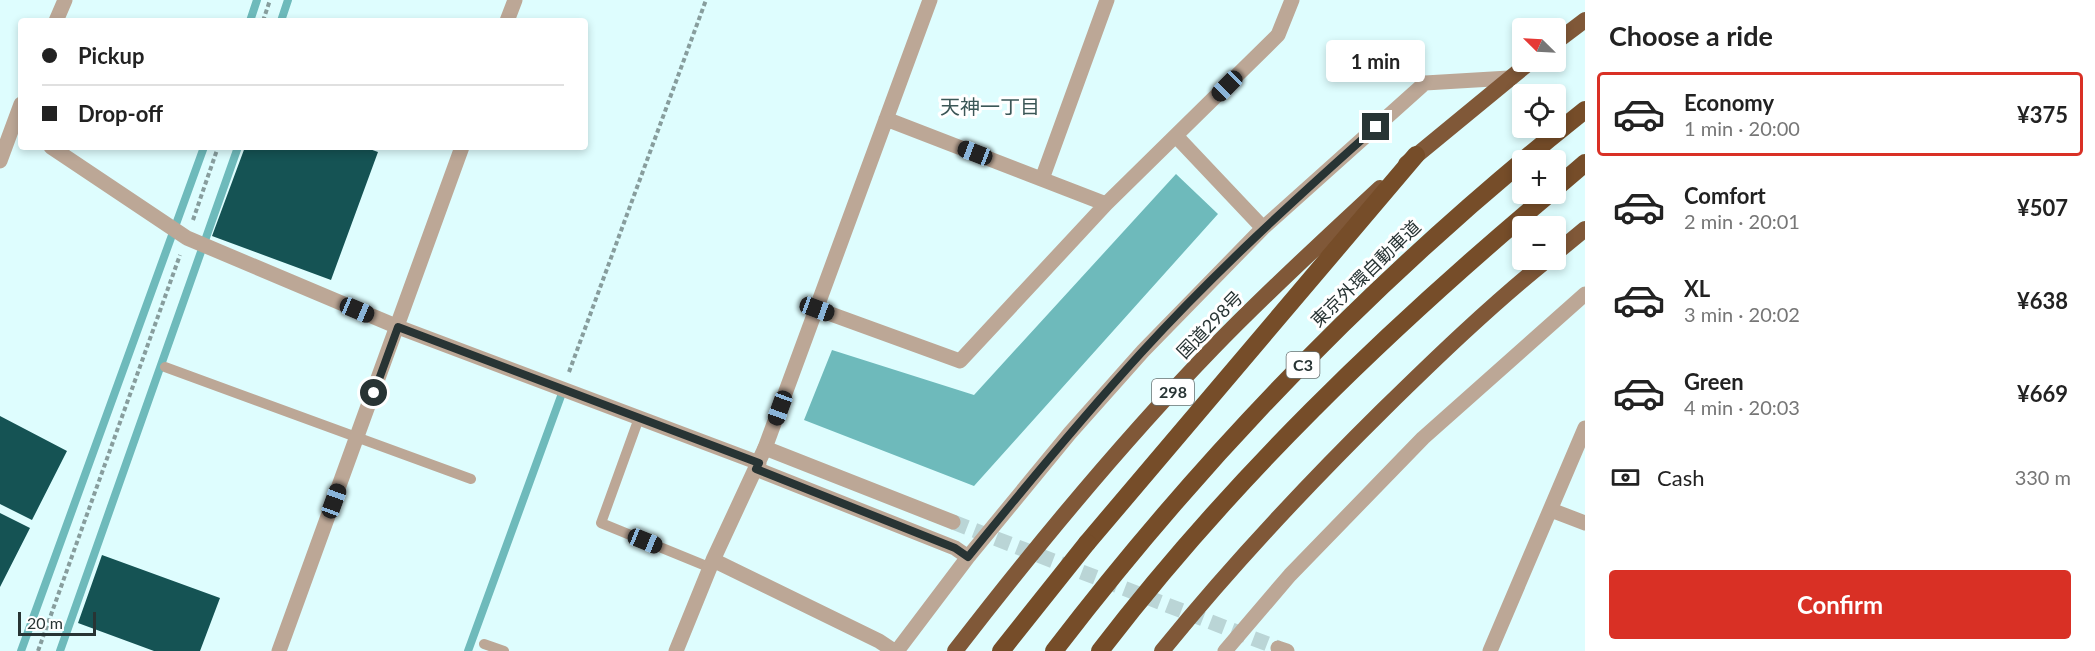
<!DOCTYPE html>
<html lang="en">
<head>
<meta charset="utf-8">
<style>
	:root { --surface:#fff; --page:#f2f2f2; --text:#222; --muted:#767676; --line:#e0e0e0; --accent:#d93025 }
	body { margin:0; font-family:Lato,"Noto Sans JP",sans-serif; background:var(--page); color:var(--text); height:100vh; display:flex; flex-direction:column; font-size:22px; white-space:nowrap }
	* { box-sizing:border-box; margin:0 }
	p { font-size:20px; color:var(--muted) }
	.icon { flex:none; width:33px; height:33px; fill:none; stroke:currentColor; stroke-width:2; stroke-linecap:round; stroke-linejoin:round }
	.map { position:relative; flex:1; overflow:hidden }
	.side { display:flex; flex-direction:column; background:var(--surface); width:510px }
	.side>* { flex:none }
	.guide { position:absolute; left:18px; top:18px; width:570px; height:132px; border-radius:6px; box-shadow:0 3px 9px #0003; display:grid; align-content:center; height:132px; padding:0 24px; background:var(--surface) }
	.needle { width:39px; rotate:294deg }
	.buttons { position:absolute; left:1512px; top:18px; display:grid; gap:12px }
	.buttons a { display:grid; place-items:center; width:54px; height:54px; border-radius:6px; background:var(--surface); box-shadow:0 3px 9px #0003; font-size:30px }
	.scale { position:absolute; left:18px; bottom:15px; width:78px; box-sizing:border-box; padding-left:6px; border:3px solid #283434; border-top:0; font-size:16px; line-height:21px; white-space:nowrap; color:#283434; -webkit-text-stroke:4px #fff; paint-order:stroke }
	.end { position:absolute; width:27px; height:27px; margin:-14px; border:8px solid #283434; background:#fff; box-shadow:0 0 0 3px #fff }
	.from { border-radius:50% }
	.bubble { position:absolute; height:42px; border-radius:6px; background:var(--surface); box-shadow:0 3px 9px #0003; font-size:20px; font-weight:700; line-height:42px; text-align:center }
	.car { position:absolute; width:18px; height:36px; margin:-18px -9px; border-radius:8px; box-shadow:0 0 4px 2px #0007; background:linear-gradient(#222 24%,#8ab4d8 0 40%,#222 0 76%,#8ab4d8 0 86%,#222 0) }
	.guide b { display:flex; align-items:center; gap:21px; height:57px; font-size:22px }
	.guide b+b { border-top:2px solid var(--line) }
	.guide i { width:15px; height:15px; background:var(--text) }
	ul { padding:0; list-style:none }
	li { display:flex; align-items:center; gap:18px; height:84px; margin:0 12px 9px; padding:0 12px; border:3px solid transparent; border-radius:6px }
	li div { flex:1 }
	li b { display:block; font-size:22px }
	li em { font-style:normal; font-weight:700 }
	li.selected { border-color:var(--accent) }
	li>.icon { width:54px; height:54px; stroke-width:1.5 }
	h2 { padding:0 24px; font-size:27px; line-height:72px }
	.pay { display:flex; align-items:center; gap:15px; height:66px; padding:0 24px; font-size:22px }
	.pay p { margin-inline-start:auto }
	.action { display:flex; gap:12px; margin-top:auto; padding:12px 24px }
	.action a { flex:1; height:69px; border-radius:6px; background:var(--accent); color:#fff; font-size:24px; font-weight:700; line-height:69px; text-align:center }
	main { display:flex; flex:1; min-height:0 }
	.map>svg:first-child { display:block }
	.water { fill:#6ebabb }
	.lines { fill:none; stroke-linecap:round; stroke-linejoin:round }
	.stream { stroke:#6ebabb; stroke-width:8 }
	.building { fill:#155354 }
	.tertiary-tunnel { stroke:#bad5d6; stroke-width:15; stroke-dasharray:15 8; stroke-linecap:butt }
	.path { stroke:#879d9d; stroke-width:4; stroke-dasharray:4.5 3; stroke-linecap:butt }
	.service { stroke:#bca796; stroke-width:10 }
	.minor { stroke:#bca796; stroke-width:15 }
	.tertiary { stroke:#bca796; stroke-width:15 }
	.trunk { stroke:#805838; stroke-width:16 }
	.motorway { stroke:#764d29; stroke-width:18 }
	.motorway-bridge { stroke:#764d29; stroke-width:18 }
	.route { stroke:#283434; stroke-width:8 }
	.labels { text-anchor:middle; stroke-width:6; stroke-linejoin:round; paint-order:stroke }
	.shield { fill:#fff; stroke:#687171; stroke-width:1.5 }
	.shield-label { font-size:16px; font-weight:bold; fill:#283434 }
	.street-label { font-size:18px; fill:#283434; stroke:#fff }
	.neighbourhood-label { font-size:20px; fill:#3b5757; stroke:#fff }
</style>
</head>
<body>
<main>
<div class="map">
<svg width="1585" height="651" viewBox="0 0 1585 651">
	<rect width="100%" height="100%" fill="#defdfe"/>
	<path class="water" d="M 1176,174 L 1218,214 L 974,486 L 804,420 L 832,350 L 974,395 Z"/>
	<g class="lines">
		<path class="stream" d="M 250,21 L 257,0
			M 281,21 L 288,0
			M 21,651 L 204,147
			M 60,651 L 238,147
			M 468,651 L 561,396"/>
	</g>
	<path class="building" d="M 245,147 L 364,147 L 378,152 L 331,280 L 212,236 Z
		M 0,416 L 67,451 L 32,520 L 0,504 Z
		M 0,513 L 30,528 L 0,587 Z
		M 102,555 L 220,598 L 200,651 L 154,651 L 78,623 Z"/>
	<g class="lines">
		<path class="tertiary-tunnel" d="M 953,522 L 1278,648"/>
		<path class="path" d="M 263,21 L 270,0
			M 193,220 L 218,147
			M 569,372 L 706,0
			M 38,651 L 180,255"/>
		<path class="service" d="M 165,367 L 471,479
			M 639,418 L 601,523 L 711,568
			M 484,644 L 504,651"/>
		<path class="minor" d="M 56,21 L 65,0
			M 507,21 L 515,0
			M 886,119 L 1106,204 L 1278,35 L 1292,0
			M 1176,136 L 1263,228
			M 51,147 L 187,238 L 398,327 L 759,463
			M 0,161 L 21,104
			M 1042,179 L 1107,0
			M 817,309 L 960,361 L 1106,204
			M 756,469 L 955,548 L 968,557
			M 1551,510 L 1585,523
			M 713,560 L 879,641 L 894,651
			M 279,651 L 462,147
			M 676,651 L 713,560 L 765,448 L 930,0
			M 897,651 L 968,557 L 1070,433 L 1143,351 L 1263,228 L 1425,83 L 1509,78
			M 1225,651 L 1290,575 L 1423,438 L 1585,294
			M 1490,651 L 1585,428"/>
		<path class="tertiary" d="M 765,448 L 953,522
			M 1278,648 L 1287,651"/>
		<path class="trunk" d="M 1556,42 L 1585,20
			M 1406,164 L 1530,62
			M 1556,253 L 1585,229
			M 955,651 C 1036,546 1121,443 1213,348 C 1267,292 1324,240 1380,188
			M 1162,651 C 1231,566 1305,487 1383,410 C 1436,358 1490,306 1547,260"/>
		<path class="motorway" d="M 1556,188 L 1585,163
			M 1087,543 L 1416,155"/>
		<path class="motorway-bridge" d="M 1001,651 L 1087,543
			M 1054,651 C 1207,451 1387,267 1585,110
			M 1100,651 C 1230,481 1386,331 1549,194"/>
	</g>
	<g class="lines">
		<path class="route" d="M 374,393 L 398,327 L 759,463 L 756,469 L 955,548 L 968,557 C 1024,488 1081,419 1141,353 C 1214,273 1295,199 1376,127"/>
	</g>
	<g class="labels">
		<g class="shield">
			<rect x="1286.5" y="352" width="33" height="26" rx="4.5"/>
			<rect x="1152" y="379" width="42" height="26" rx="4.5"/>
		</g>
		<g class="shield-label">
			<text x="1303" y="371">C3</text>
			<text x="1173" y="398">298</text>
		</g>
		<g class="street-label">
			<text transform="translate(1366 274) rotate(-44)" y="6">東京外環自動車道</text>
			<text transform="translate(1210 325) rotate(-46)" y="6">国道298号</text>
		</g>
		<g class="neighbourhood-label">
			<text x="990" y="114">天神一丁目</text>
		</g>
	</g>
</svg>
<div class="buttons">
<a><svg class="needle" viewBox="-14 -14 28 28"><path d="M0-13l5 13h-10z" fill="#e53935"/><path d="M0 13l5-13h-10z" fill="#767676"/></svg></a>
<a><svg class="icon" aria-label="locate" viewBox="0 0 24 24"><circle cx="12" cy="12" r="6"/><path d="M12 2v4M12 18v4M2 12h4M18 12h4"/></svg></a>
<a>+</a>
<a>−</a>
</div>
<div class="scale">20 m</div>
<i class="end from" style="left:374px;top:393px"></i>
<i class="end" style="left:1376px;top:127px"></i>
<div class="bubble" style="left:1326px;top:40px;width:99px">1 min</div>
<i class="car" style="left:1227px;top:86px;rotate:225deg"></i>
<i class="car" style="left:975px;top:153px;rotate:291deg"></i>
<i class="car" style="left:817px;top:309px;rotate:110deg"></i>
<i class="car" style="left:357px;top:310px;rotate:113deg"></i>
<i class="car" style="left:780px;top:408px;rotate:200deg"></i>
<i class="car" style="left:334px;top:501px;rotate:20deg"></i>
<i class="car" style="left:645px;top:541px;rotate:112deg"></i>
<div class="guide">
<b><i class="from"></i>Pickup</b>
<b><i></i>Drop-off</b>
</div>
</div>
<section class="side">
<h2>Choose a ride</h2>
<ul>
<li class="selected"><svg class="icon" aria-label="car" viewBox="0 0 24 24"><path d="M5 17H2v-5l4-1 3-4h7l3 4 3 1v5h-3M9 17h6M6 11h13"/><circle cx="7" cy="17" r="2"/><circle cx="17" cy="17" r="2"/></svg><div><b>Economy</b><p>1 min · 20:00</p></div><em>¥375</em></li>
<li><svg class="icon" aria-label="car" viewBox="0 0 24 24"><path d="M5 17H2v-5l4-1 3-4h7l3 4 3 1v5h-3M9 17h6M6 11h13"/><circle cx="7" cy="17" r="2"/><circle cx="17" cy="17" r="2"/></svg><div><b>Comfort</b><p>2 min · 20:01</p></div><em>¥507</em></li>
<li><svg class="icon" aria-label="car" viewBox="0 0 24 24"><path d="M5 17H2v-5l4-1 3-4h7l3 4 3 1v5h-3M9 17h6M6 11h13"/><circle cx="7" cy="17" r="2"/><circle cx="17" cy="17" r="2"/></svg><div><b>XL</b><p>3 min · 20:02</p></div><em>¥638</em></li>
<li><svg class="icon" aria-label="car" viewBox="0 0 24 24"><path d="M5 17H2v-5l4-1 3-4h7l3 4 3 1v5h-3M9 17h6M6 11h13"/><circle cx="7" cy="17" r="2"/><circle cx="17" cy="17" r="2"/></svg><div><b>Green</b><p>4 min · 20:03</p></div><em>¥669</em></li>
</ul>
<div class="pay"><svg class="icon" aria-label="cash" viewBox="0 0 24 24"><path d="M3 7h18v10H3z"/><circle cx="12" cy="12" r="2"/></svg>Cash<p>330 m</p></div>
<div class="action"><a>Confirm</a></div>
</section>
</main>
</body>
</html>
